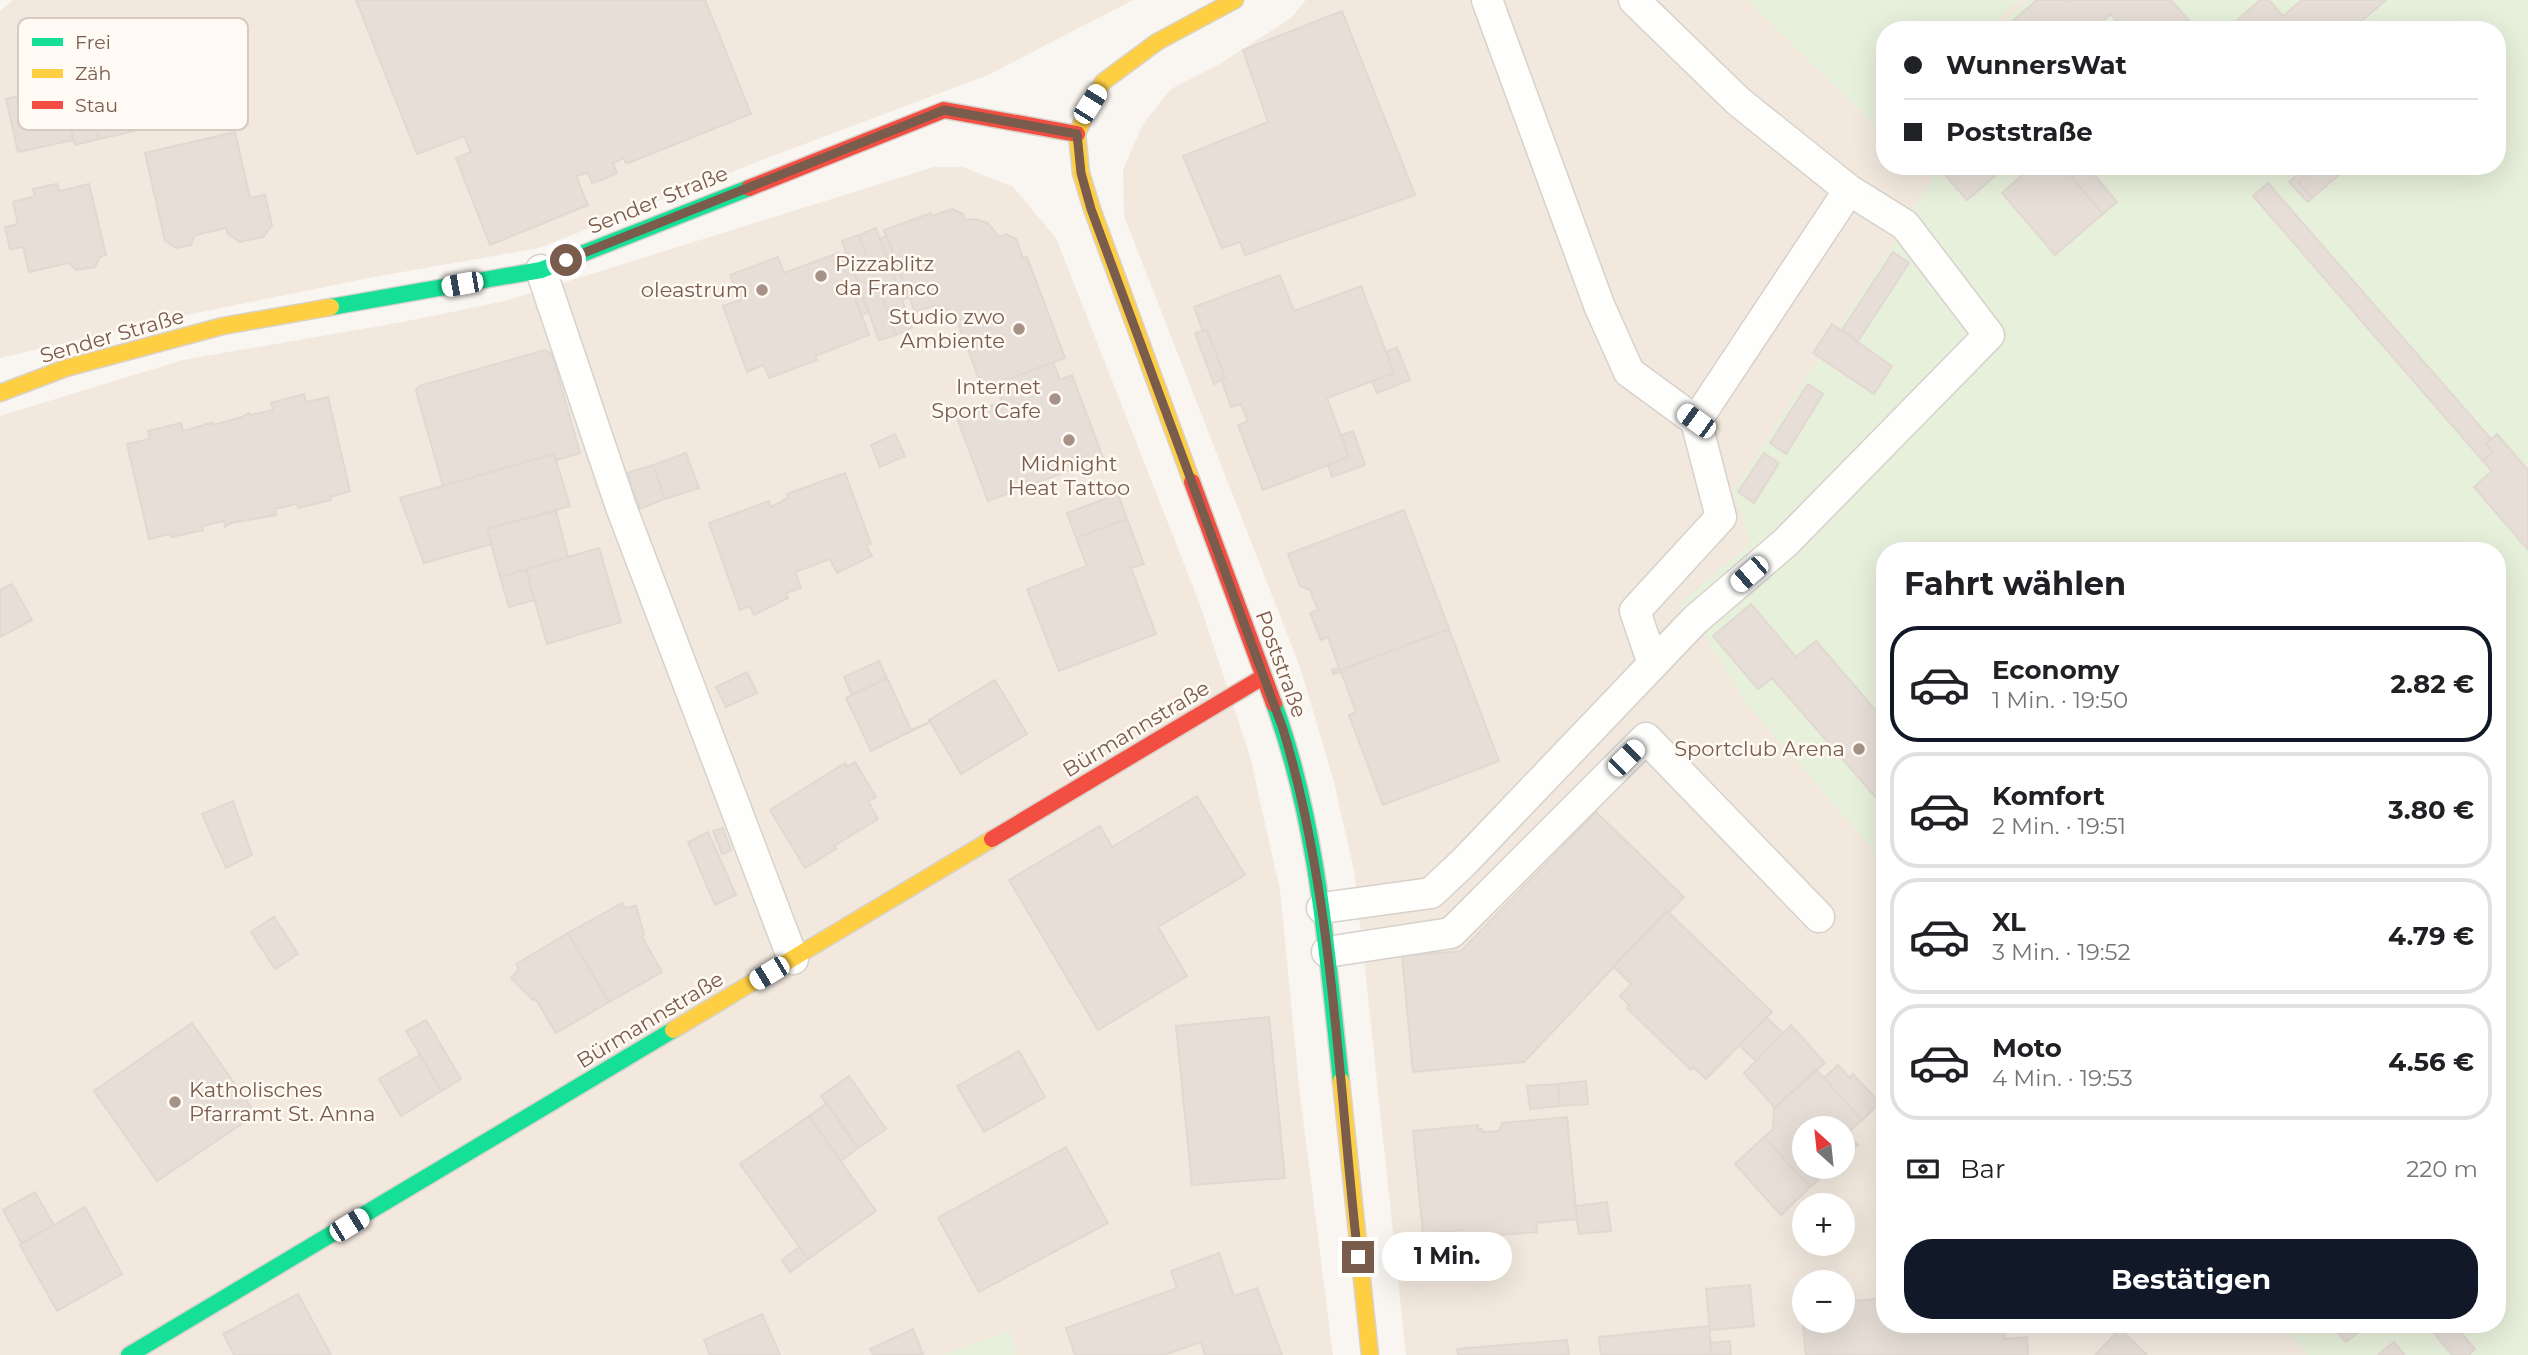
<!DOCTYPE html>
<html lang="de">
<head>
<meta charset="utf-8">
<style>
	:root { --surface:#fff; --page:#f2f2f2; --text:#202124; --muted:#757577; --line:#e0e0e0; --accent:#111827 }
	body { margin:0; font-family:Montserrat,sans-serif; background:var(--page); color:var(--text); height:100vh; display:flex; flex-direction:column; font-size:26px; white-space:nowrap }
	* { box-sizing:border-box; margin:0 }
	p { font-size:23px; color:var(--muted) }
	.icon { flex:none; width:38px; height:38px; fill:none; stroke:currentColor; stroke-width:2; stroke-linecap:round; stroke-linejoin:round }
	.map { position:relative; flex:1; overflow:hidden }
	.drawer { position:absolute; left:1876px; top:542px; width:630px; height:791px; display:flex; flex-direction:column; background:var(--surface); border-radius:28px; box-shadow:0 7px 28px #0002 }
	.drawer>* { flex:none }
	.guide { position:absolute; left:1876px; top:21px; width:630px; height:154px; border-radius:28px; box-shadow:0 7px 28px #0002; display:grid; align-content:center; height:154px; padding:0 28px; background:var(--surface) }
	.needle { width:46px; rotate:333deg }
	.fabs { position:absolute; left:1792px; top:1116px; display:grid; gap:14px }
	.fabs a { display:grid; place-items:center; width:63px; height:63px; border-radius:50%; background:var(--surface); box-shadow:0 7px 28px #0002; font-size:35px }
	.end { position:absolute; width:32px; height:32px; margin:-16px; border:9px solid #7a5c4d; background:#fff; box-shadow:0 0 0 4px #fff }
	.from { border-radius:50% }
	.bubble { position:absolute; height:49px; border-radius:24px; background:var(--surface); box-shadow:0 7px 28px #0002; font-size:23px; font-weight:700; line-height:49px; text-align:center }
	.car { position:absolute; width:21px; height:42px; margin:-21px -10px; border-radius:9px; box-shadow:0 0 5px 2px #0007; background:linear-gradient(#fff 24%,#345 0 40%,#fff 0 76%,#345 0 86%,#fff 0) }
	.guide b { display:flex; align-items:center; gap:24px; height:66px; font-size:26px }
	.guide b+b { border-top:2px solid var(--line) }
	.guide i { width:18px; height:18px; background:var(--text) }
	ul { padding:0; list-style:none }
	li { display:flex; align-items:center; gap:21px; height:116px; margin:0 14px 10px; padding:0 14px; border:4px solid var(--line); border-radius:28px }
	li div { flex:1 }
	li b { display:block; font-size:26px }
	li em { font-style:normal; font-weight:700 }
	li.active { border-color:var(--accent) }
	li>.icon { width:63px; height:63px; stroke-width:1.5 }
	h2 { padding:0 28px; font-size:32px; line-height:84px }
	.pay { display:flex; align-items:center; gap:18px; height:77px; padding:0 28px; font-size:26px }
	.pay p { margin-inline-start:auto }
	.action { display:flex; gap:14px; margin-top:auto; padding:14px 28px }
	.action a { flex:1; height:80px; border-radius:28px; background:var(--accent); color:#fff; font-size:28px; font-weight:700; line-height:80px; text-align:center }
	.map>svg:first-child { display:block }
	.residential { fill:#f2e8de; fill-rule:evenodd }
	.green { fill:#e7f0db }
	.building { fill:#e6ded7; stroke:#e2d8d2; stroke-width:2 }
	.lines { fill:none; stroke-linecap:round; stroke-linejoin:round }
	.lane-casing { stroke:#d7d1cb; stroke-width:33 }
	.fast-casing { stroke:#d9d2cb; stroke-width:19 }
	.slow-casing { stroke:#d9d2cb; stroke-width:19 }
	.jam-casing { stroke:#d9d2cb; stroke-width:19 }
	.lane { stroke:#fefefd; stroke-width:30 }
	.fast { stroke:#16e098; stroke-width:16 }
	.slow { stroke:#ffcf43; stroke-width:16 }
	.jam { stroke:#f24e42; stroke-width:16 }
	.route { stroke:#7a5c4d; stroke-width:9 }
	.poi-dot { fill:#a69286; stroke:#fffaf3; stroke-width:2.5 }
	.labels { text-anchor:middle; stroke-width:5; stroke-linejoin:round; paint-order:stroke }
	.street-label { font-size:21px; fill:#7a5c4d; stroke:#fffaf3 }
	.poi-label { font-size:21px; fill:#7a5c4d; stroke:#fffaf3; text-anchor:end }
	.key { fill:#fffaf3; stroke:#d7cbc1; stroke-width:2 }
	.key-label { font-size:19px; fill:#7a5c4d }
</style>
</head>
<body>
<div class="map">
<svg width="2528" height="1355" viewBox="0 0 2528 1355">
	<rect width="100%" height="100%" fill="#f9f5f0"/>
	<path class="residential" d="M 13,0 L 1133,0 L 988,75 L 749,165 L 539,248 L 374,277 L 201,312 L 0,358 L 0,11 Z
		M 1306,0 L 1747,0 L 1885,135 L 1885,166 L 2497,166 L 2497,30 L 1985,30 L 2020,0 L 2528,0 L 2528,1355 L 1406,1355 L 1355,875 L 1334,782 L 1300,667 L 1124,216 L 1123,170 L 1143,124 L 1171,89 L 1218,65 L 1291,18 ZM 1885,551 L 2497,551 L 2497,1325 L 1885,1325 ZM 1804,1129 L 1843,1129 L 1843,1167 L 1804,1167 ZM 1804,1206 L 1843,1206 L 1843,1244 L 1804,1244 ZM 1804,1283 L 1843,1283 L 1843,1321 L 1804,1321 Z
		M 934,167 L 963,167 L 1013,187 L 1056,238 L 1199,602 L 1250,756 L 1280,890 L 1300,1095 L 1333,1355 L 0,1355 L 0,416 L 183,360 L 408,321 L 505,301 Z"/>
	<path class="green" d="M 1747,0 L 2020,0 L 1985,30 L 1885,30 L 1885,135 Z
		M 2029,0 L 2528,0 L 2528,1355 L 2308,1355 L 2282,1325 L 2497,1325 L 2497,551 L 1885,551 L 1885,863 L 1746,703 L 1695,620 L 1679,604 L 1751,542 L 1733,491 L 1905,225 L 1934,175 L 1925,166 L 2497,166 L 2497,30 L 1993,30 Z
		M 1010,1330 L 1016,1355 L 944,1355 Z"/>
	<path class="building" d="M 356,0 L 705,0 L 751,114 L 631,162 L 626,163 L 624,158 L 613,163 L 617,173 L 604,179 L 592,183 L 588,173 L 576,176 L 588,205 L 490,245 L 456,158 L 471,152 L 464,136 L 417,154 Z
		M 2037,0 L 2066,0 L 2068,2 L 2071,0 L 2171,0 L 2197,30 L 2124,30 L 2111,14 L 2092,30 L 2002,30 Z
		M 2260,0 L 2269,0 L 2283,16 L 2302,0 L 2386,0 L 2351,30 L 2226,30 Z
		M 1342,11 L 1415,195 L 1245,255 L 1240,242 L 1222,248 L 1183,156 L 1268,122 L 1243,50 Z
		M 135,73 L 147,128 L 99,139 L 86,84 Z
		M 86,84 L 99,139 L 75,145 L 62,91 Z
		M 61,86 L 73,140 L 18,152 L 6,99 Z
		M 235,132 L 250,198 L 265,195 L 272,225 L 263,237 L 240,242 L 228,234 L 226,228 L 195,235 L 191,245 L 176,248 L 165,241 L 145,153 Z
		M 1937,166 L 1999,166 L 2002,170 L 1967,200 Z
		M 2014,166 L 2086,166 L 2072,178 L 2103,214 L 2055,255 L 2002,193 L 2022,175 Z
		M 2087,166 L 2117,202 L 2103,214 L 2072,178 Z
		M 2307,166 L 2316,166 L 2298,182 L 2312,198 L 2308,202 L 2289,182 Z
		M 2316,166 L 2349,166 L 2312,198 L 2298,182 Z
		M 2268,183 L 2491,439 L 2486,444 L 2493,452 L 2483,461 L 2253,196 Z
		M 57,184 L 59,191 L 89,184 L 106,255 L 100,257 L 95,267 L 76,270 L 68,263 L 29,272 L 23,247 L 10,249 L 5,227 L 18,224 L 13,202 L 35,196 L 33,189 Z
		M 952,209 L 963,214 L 965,220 L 975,219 L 988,223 L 999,237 L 1006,234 L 1016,239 L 1023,258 L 1027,257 L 1065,358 L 983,389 L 954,313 L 936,305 L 915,312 L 884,230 L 931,213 L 932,216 Z
		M 876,228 L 912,328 L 896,335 L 859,235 Z
		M 859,235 L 896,335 L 879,340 L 842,241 Z
		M 887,236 L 909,297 L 902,300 L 880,239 Z
		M 847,252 L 869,312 L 861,315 L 839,255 Z
		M 1893,252 L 1909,263 L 1858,341 L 1842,330 Z
		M 838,253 L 869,335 L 815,356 L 817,360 L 769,378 L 764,365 L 747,372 L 723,306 L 740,300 L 730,275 L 778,257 L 784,273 Z
		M 1280,275 L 1294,311 L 1361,286 L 1394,373 L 1327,398 L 1349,457 L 1263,490 L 1238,425 L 1248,421 L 1241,404 L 1231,407 L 1221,378 L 1225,377 L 1207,330 L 1203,331 L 1194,307 Z
		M 1832,324 L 1892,366 L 1874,394 L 1813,353 Z
		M 1203,330 L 1207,330 L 1225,377 L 1214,384 L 1195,333 Z
		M 1397,347 L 1410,380 L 1377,393 L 1372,381 L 1394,373 L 1386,352 Z
		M 545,350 L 552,354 L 580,453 L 557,460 L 554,454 L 443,486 L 416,391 L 419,386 Z
		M 1053,362 L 1060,380 L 1072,375 L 1103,458 L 988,501 L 957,418 L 1002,402 L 996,384 Z
		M 1808,384 L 1823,394 L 1786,454 L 1770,443 Z
		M 304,394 L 306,402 L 328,397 L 350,491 L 330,497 L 331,500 L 298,508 L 297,504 L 275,509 L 276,515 L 231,523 L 225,527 L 224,521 L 202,526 L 203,530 L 171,537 L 170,534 L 149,539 L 127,444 L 150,439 L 148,431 L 181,423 L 183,431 L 205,425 L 205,424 L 213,423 L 213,425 L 242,417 L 249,413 L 250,415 L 273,410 L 271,403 Z
		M 1353,431 L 1365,465 L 1332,477 L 1328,465 L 1349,457 L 1341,435 Z
		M 895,434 L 905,456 L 880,467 L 871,445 Z
		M 2497,434 L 2528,470 L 2528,550 L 2474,487 L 2492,471 L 2483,461 L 2493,452 L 2486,444 Z
		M 686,453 L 699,488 L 665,499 L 653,465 Z
		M 1764,453 L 1779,463 L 1754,503 L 1738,492 Z
		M 554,454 L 570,506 L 487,529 L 492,544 L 424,563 L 400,498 Z
		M 653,465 L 665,499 L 640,509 L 627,473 Z
		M 845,473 L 871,544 L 866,545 L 872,556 L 837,573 L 830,559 L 795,572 L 801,588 L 786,593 L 788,598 L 754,615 L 750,606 L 740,610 L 709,523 L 769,501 L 771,507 L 788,498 L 787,494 Z
		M 1118,494 L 1127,519 L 1076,538 L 1067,513 Z
		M 1404,510 L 1449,629 L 1333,673 L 1332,670 L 1339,668 L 1328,637 L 1321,640 L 1310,613 L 1318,610 L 1310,590 L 1300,586 L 1288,554 Z
		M 556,511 L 568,557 L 500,577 L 487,529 Z
		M 1127,519 L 1144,564 L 1131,568 L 1156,634 L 1059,671 L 1027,589 L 1087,566 L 1076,538 Z
		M 599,548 L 621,622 L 547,644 L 526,569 Z
		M 526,570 L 534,600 L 509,607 L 500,577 Z
		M 12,584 L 32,620 L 0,637 L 0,590 Z
		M 1751,604 L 1796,657 L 1816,641 L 1885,721 L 1885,808 L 1772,678 L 1758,689 L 1713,636 Z
		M 1449,629 L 1499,761 L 1383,805 L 1349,715 L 1356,712 L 1341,672 L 1333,674 L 1333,673 Z
		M 879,661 L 887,678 L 852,695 L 844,677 Z
		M 747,672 L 757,693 L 726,707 L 716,687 Z
		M 887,678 L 911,730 L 930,722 L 871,751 L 846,698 Z
		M 995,680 L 1027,734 L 961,774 L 929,720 Z
		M 855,762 L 876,797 L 868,801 L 878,819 L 834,846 L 836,849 L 805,868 L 770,810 L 845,763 L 847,767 Z
		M 1197,796 L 1245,875 L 1158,927 L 1187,976 L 1098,1030 L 1009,880 L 1100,826 L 1112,847 Z
		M 233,801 L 252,855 L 226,868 L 202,814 Z
		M 1596,812 L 1684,897 L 1669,912 L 1667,911 L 1524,1062 L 1413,1072 L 1402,956 L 1461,951 Z
		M 723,828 L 731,850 L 722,854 L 713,831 Z
		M 708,832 L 736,895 L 715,905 L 688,842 Z
		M 622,903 L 625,908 L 636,906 L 644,934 L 642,937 L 662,972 L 609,1002 L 568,933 Z
		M 1667,911 L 1772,1012 L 1706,1079 L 1694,1068 L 1691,1070 L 1627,1008 L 1629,1005 L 1620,996 L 1631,984 L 1613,966 Z
		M 274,917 L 298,954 L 275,969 L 251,932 Z
		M 568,933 L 609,1002 L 556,1033 L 535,998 L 533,1000 L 511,978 L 519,969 L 516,964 Z
		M 1269,1017 L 1285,1178 L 1192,1185 L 1176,1026 Z
		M 1766,1017 L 1783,1033 L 1756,1061 L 1739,1045 Z
		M 426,1020 L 461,1079 L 441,1091 L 406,1031 Z
		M 192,1023 L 256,1114 L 157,1181 L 94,1091 Z
		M 1791,1025 L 1825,1063 L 1775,1108 L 1744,1073 Z
		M 1019,1051 L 1045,1097 L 984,1132 L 957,1086 Z
		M 420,1055 L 441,1091 L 401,1116 L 379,1079 Z
		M 1838,1065 L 1850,1078 L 1853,1074 L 1880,1103 L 1862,1120 L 1824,1078 Z
		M 1816,1069 L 1862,1120 L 1847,1133 L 1858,1145 L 1843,1159 L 1843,1129 L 1804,1129 L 1804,1167 L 1833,1167 L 1810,1187 L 1764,1137 L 1773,1129 L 1774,1108 Z
		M 849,1076 L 886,1129 L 858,1148 L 821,1096 Z
		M 1586,1081 L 1588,1104 L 1560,1106 L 1558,1084 Z
		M 1558,1084 L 1560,1106 L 1530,1109 L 1527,1086 Z
		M 827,1103 L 858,1148 L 841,1161 L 809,1116 Z
		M 809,1116 L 876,1211 L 808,1259 L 740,1164 Z
		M 1567,1117 L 1577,1219 L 1536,1223 L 1537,1232 L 1464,1238 L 1463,1230 L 1423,1234 L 1413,1131 L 1478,1125 L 1478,1130 L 1482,1129 L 1483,1132 L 1499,1131 L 1502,1123 Z
		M 1764,1137 L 1810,1187 L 1781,1215 L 1735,1164 Z
		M 1066,1147 L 1108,1223 L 979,1292 L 938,1218 Z
		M 35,1192 L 54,1225 L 21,1243 L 3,1210 Z
		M 1607,1202 L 1611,1231 L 1579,1234 L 1575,1206 Z
		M 85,1207 L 122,1274 L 57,1311 L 20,1245 Z
		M 799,1247 L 808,1259 L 790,1272 L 782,1260 Z
		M 1219,1253 L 1234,1296 L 1257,1288 L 1282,1355 L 1205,1355 L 1201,1342 L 1164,1355 L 1075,1355 L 1066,1328 L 1177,1288 L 1171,1271 Z
		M 1750,1285 L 1754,1326 L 1710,1330 L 1706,1289 Z
		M 298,1294 L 331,1355 L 234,1355 L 223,1334 Z
		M 1885,1298 L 1885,1325 L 2004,1325 L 2005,1339 L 2027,1337 L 2028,1355 L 1806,1355 L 1801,1306 L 1804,1306 L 1804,1321 L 1843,1321 L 1843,1302 Z
		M 762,1314 L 780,1355 L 710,1355 L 704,1340 Z
		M 2331,1325 L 2367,1325 L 2346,1342 Z
		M 2442,1325 L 2454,1325 L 2475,1349 L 2469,1355 L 2452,1355 L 2433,1332 Z
		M 1709,1326 L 1712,1355 L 1601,1355 L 1599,1337 Z
		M 913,1329 L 923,1354 L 873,1355 L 870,1349 Z
		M 2120,1329 L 2147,1355 L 2095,1355 Z
		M 1567,1340 L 1569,1355 L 1458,1355 L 1457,1349 Z
		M 1730,1341 L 1731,1355 L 1712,1355 L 1711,1343 Z
		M 2394,1342 L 2405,1355 L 2378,1355 Z"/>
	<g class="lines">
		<g class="lane-casing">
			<path id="lane" d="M 1487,0 L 1599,305 L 1629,372 L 1696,421 L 1721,517 L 1635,611 L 1653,664
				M 541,270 L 621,507 L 793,959
				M 1696,421 L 1849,190
				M 1322,908 L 1431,893 L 1464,862 L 1695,620 L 1785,543 L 1989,335 L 1905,225 L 1849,190 L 1738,101 L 1634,0
				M 1327,952 L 1451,933 L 1646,738 L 1819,917"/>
		</g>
		<g class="fast-casing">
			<path id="fast" d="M 331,307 L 541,270 L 749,188
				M 1274,704 C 1318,824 1327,954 1341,1081
				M 129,1355 L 673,1030"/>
		</g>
		<g class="slow-casing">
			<path id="slow" d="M 0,393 L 66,368 L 223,326 L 331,307
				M 1192,482 L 1092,209 L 1081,173 L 1077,134 L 1090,104 L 1103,82 L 1157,42 L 1235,0
				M 673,1030 L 992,839
				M 1341,1081 L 1370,1355"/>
		</g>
		<g class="jam-casing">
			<path id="jam" d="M 749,188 L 944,110 L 1077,134
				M 1192,482 L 1274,704
				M 992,839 L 1263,677"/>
		</g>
		<use href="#lane" class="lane"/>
		<use href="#fast" class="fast"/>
		<use href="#slow" class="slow"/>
		<use href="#jam" class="jam"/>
	</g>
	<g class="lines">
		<path class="route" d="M 566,260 L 944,110 L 1077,134 L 1081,173 L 1091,209 L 1283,729 C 1334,898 1338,1082 1358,1257"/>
	</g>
	<g class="poi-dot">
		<circle cx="821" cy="276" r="7"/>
		<circle cx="762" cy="290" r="7"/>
		<circle cx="1019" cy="329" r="7"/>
		<circle cx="1055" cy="399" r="7"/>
		<circle cx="1069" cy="440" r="7"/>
		<circle cx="1859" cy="749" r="7"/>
		<circle cx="175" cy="1102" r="7"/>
	</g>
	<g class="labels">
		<g class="street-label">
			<text transform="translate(658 200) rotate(-22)" y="7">Sender Straße</text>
			<text transform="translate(112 336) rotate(-16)" y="7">Sender Straße</text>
			<text transform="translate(1281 664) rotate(70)" y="7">Poststraße</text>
			<text transform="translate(1136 729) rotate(-31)" y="7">Bürmannstraße</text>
			<text transform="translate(650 1020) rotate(-31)" y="7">Bürmannstraße</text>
		</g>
		<g class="poi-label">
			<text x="835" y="271" text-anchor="start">Pizzablitz<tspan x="835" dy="24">da Franco</tspan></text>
			<text x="748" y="297">oleastrum</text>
			<text x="1005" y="324">Studio zwo<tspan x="1005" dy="24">Ambiente</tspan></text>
			<text x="1041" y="394">Internet<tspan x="1041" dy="24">Sport Cafe</tspan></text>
			<text x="1069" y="471" text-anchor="middle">Midnight<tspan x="1069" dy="24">Heat Tattoo</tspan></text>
			<text x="1845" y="756">Sportclub Arena</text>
			<text x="189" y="1097" text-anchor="start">Katholisches<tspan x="189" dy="24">Pfarramt St. Anna</tspan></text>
		</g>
	</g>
	<rect x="18" y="18" width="230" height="112" rx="10" class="key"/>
	<rect x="32" y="38" width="31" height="8" fill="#16e098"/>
	<rect x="32" y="69" width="31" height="9" fill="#ffcf43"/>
	<rect x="32" y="101" width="31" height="8" fill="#f24e42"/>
	<g class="key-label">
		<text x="75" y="49">Frei</text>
		<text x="75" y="80">Zäh</text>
		<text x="75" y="112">Stau</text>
	</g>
</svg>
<div class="fabs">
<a><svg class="needle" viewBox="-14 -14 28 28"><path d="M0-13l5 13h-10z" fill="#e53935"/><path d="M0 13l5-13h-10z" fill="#757577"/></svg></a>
<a>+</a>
<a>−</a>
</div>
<i class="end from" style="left:566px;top:260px"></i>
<i class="end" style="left:1358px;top:1257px"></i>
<div class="bubble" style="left:1382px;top:1232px;width:130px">1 Min.</div>
<i class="car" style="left:1090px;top:104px;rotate:32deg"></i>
<i class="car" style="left:462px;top:284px;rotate:260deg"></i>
<i class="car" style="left:1696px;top:421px;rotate:306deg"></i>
<i class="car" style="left:1749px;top:574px;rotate:229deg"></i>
<i class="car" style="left:1626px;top:758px;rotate:45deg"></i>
<i class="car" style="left:769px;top:973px;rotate:239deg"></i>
<i class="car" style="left:349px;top:1225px;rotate:59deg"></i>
<div class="guide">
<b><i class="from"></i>WunnersWat</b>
<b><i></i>Poststraße</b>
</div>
<section class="drawer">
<h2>Fahrt wählen</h2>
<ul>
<li class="active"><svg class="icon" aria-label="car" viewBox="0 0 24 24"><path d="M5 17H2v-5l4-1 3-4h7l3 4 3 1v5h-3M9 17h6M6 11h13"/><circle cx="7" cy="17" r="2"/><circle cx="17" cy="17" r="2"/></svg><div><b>Economy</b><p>1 Min. · 19:50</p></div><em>2.82 €</em></li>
<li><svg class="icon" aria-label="car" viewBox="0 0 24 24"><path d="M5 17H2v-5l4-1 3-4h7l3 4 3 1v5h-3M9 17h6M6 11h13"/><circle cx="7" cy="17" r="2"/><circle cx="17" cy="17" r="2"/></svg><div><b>Komfort</b><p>2 Min. · 19:51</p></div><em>3.80 €</em></li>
<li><svg class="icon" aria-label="car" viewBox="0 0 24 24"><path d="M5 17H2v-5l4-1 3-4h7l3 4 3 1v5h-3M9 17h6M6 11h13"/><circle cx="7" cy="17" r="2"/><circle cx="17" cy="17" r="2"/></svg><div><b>XL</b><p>3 Min. · 19:52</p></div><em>4.79 €</em></li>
<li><svg class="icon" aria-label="car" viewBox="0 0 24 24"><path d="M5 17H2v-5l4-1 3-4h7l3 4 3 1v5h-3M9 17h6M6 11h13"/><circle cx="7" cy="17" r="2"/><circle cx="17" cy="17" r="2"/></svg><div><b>Moto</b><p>4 Min. · 19:53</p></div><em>4.56 €</em></li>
</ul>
<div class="pay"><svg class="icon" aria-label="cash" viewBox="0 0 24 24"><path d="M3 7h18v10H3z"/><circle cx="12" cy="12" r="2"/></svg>Bar<p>220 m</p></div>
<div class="action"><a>Bestätigen</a></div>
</section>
</div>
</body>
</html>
